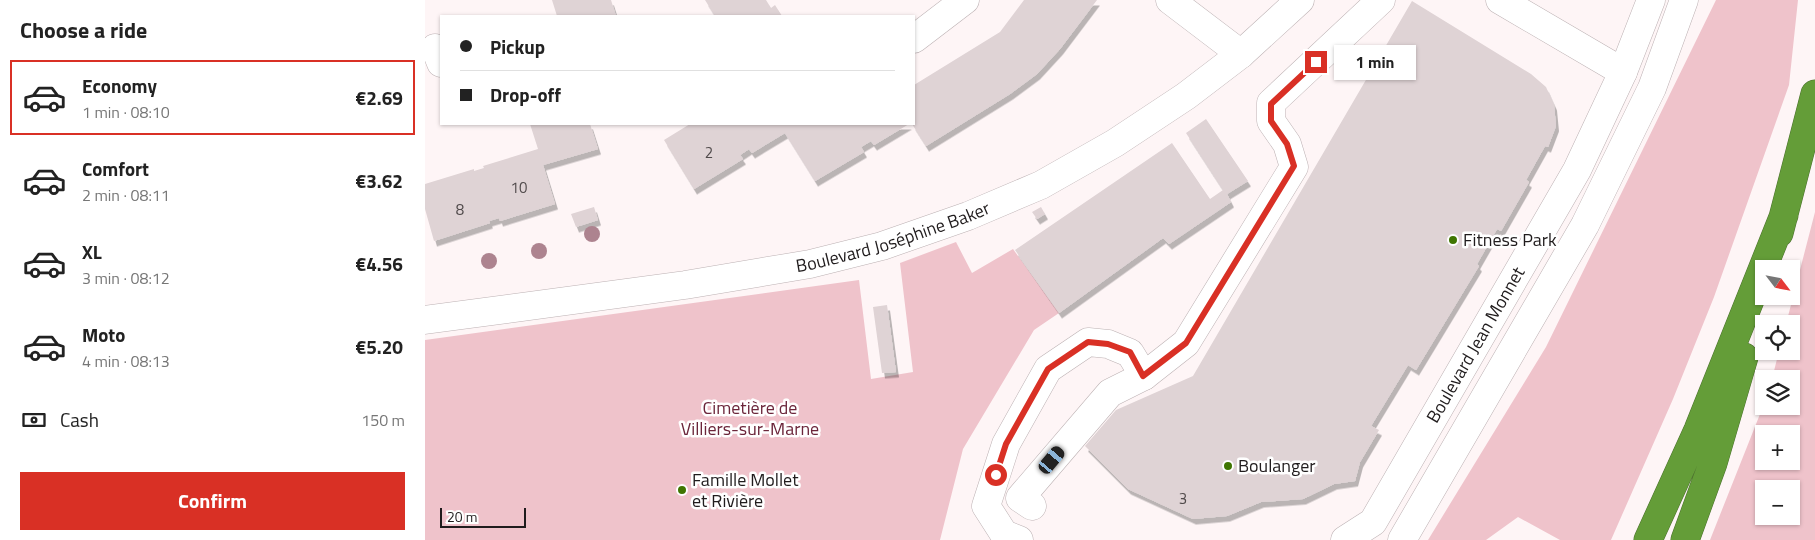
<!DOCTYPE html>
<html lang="en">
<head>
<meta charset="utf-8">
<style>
	:root { --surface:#fff; --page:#f6f6f6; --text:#222; --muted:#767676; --line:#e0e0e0; --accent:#d93025 }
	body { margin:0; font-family:"Titillium Web",sans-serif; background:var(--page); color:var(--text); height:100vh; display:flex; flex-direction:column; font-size:19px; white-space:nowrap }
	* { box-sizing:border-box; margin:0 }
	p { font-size:16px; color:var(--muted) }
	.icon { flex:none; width:28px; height:28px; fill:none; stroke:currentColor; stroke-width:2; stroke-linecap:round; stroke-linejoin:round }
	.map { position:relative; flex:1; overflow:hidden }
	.sheet { display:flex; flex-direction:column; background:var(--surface); width:425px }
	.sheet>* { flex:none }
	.top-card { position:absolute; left:15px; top:15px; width:475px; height:110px; border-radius:0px; box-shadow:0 1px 4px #0004; display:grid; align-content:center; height:110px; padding:0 20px; background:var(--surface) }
	.needle { width:32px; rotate:122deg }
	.tools { position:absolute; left:1330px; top:260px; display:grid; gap:10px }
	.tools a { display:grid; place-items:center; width:45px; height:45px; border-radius:0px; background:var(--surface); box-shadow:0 1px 4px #0004; font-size:25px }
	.scale { position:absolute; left:15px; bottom:12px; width:86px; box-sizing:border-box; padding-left:5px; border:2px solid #201c1d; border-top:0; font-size:14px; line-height:18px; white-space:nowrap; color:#201c1d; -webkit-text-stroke:4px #fff; paint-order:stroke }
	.end { position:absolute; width:22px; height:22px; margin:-11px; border:6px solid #d93025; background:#fff; box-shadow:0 0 0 2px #fff }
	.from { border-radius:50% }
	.bubble { position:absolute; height:35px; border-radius:0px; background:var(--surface); box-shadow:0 1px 4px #0004; font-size:16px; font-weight:700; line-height:35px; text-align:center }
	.car { position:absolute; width:15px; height:30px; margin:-15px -8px; border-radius:6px; box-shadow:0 0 4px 1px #0007; background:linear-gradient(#222 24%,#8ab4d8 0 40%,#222 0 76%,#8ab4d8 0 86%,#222 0) }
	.top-card b { display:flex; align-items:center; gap:18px; height:48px; font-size:19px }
	.top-card b+b { border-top:1px solid var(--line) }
	.top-card i { width:12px; height:12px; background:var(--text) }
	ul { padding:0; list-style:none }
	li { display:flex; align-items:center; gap:15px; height:75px; margin:0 10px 8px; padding:0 10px; border:2px solid transparent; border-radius:0px }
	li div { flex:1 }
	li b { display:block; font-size:19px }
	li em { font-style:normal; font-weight:700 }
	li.current { border-color:var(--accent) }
	li>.icon { width:45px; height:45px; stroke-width:1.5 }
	h2 { padding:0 20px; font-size:22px; line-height:60px }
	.pay { display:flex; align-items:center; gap:12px; height:55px; padding:0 20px; font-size:19px }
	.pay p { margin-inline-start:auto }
	.primary-button { display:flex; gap:10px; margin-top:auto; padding:10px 20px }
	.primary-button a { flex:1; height:58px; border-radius:0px; background:var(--accent); color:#fff; font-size:20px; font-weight:700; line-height:58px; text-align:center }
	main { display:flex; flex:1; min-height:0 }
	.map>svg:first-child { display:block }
	.green { fill:#efc3cb; fill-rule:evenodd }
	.building { fill:#dfd3d5; filter:url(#shadow) }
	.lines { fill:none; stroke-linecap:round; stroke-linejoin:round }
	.minor-casing { stroke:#bcb1b3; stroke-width:29 }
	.highway-casing { stroke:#4c702f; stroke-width:29 }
	.minor { stroke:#fff; stroke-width:28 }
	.highway { stroke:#649d38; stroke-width:28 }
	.tree { fill:#ad838f }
	.route { stroke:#d93025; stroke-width:6 }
	.poi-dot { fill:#3f7501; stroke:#fff; stroke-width:2 }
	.labels { text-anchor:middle; stroke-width:5; stroke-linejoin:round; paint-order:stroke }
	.number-label { font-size:15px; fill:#504a4b }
	.street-label { font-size:18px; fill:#201c1d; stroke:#fff }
	.poi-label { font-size:18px; fill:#201c1d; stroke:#fff; text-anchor:start }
	.park-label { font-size:18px; fill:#6b253a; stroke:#fff }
</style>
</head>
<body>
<main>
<section class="sheet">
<h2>Choose a ride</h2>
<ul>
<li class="current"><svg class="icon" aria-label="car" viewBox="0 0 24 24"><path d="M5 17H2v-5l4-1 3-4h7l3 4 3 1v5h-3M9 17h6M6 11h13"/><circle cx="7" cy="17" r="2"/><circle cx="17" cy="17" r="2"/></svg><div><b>Economy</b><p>1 min · 08:10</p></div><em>€2.69</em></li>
<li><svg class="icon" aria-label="car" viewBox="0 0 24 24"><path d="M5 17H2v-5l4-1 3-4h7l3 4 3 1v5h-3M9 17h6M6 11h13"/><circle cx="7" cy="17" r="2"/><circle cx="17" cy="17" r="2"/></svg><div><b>Comfort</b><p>2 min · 08:11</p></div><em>€3.62</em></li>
<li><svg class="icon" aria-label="car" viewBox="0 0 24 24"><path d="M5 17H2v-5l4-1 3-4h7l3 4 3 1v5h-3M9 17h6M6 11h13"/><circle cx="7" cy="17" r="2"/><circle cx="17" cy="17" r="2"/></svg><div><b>XL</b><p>3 min · 08:12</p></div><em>€4.56</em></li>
<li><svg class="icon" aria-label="car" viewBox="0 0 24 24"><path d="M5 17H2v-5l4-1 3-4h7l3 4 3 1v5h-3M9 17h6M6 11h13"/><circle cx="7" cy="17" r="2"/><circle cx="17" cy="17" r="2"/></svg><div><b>Moto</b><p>4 min · 08:13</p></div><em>€5.20</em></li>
</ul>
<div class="pay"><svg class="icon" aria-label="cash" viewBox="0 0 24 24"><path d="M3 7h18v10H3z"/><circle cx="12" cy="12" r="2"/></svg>Cash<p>150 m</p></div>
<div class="primary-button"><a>Confirm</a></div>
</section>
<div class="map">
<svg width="1390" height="540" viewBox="0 0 1390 540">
	<defs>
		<filter id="shadow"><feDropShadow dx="3" dy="5.5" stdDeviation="0" flood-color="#0004"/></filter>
	</defs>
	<rect width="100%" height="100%" fill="#fef5f6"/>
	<path class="green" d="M 1291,0 L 1373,0 L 1364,85 L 1289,297 L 1248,399 L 1186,540 L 1135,540 L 1093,517 L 1061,540 L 1003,540 L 1121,347 Z
		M 1390,212 L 1390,540 L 1285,540 L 1339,404 L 1339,406 L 1366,406 L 1366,379 L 1347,379 L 1354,351 L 1366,351 L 1366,324 L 1361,324 ZM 1339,434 L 1366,434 L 1366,461 L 1339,461 ZM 1339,489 L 1366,489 L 1366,516 L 1339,516 Z
		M 531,242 L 547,273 L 588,249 L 634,313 L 609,330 L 538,449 L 515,540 L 0,540 L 0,340 L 434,280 L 446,379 L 488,372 L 475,263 Z"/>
	<path class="building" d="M 127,0 L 186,0 L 191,16 L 132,16 Z
		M 280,0 L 341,0 L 346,8 L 350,5 L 357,16 L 290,16 Z
		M 599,0 L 672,0 L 635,49 L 612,74 L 585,94 L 501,146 L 487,124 L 489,124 L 489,85 L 575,32 Z
		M 987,1 L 1106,74 L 1121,87 L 1129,105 L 1131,126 L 1123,147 L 1120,146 L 1101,180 L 1104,182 L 1076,231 L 1072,229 L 1052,264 L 1054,266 L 991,370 L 983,365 L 946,426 L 954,430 L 935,462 L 930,481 L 909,484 L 878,499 L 836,502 L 802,516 L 768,519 L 703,489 L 660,446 L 691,410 L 768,376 Z
		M 781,119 L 823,181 L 802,194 L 806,202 L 744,244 L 738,238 L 634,313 L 590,250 L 747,143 L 785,199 L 798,190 L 761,133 Z
		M 105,124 L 165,124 L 173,149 L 118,165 L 130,204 L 75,221 L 74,218 L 64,221 L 65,223 L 9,241 L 0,209 L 0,184 L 49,169 L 49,171 L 59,168 L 58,166 L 113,149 Z
		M 265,124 L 484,124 L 449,145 L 446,141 L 436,147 L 439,152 L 390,181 L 360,133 L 327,153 L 324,149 L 315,155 L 318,159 L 269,189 L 239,140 Z
		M 169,207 L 173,220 L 151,227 L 146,214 Z
		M 616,207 L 620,214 L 612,219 L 607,212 Z
		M 462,305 L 471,372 L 457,373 L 448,307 Z"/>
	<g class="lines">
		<g class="minor-casing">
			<g id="minor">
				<path d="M 745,0 L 816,54"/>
				<path d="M 1075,0 L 1198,72"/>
				<path d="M 489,39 L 540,0"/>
				<path d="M 10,48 L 16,63"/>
				<path id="s1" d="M 0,320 L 260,285 L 385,264 L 457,246 L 543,216 L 616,185 L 690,143 L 761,96 L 816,54 L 875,0"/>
				<path d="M 607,506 L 595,498 L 685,393 L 719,376 L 761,343 L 869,167 L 862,144 L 846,121 L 846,103 L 956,0"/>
				<path d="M 594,540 L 579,534 L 561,506 L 581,444 L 623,369 L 663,342 L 683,344 L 705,353 L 719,376"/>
				<path id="s2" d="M 920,540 L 948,522 L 1152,170 L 1198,72 L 1226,0"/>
				<path d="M 977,540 L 1160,225 L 1227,88 L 1259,0"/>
			</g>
		</g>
		<g class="highway-casing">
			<path id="highway" d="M 1354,233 L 1390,94
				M 1223,540 L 1273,430 L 1359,215
				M 1260,540 L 1288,463 L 1319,357"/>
		</g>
		<use href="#minor" class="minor"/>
		<use href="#highway" class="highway"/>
	</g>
	<g class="tree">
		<circle cx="167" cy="234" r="8"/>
		<circle cx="114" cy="251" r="8"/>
		<circle cx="64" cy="261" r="8"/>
	</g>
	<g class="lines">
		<path class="route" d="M 571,475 L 581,444 L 623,369 L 663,342 L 683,344 L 705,352 L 718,376 L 761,343 L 869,166 L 862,144 L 846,121 L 846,104 L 891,62"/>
	</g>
	<g class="poi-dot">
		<circle cx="1028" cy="240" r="5"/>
		<circle cx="803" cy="466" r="5"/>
		<circle cx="257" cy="490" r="5"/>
	</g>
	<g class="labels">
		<g class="number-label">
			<text x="284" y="158">2</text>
			<text x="94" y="193">10</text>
			<text x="35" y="215">8</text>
			<text x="758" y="504">3</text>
		</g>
		<g class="street-label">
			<text dy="6" stroke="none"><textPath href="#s1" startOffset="476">Boulevard Joséphine Baker</textPath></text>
			<text dy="6" stroke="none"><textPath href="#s2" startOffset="238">Boulevard Jean Monnet</textPath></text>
		</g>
		<g class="poi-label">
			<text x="1038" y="246">Fitness Park</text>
			<text x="813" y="472">Boulanger</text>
			<text x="267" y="486">Famille Mollet<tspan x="267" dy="21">et Rivière</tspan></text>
		</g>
		<g class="park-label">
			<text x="325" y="414">Cimetière de<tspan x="325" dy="21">Villiers-sur-Marne</tspan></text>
		</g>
	</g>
</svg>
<div class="tools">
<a><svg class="needle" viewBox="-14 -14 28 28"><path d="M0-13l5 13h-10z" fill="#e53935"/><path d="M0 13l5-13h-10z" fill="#767676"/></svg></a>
<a><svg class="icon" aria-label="locate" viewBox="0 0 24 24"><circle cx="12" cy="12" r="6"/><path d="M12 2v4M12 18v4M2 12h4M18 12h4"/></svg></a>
<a><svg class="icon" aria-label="layers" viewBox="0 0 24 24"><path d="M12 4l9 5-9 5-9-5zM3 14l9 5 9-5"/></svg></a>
<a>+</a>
<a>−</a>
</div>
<div class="scale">20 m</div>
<i class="end from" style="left:571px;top:475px"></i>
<i class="end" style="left:891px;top:62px"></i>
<div class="bubble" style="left:909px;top:45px;width:82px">1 min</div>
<i class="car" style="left:627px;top:460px;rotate:40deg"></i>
<div class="top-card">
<b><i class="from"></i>Pickup</b>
<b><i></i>Drop-off</b>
</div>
</div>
</main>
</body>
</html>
